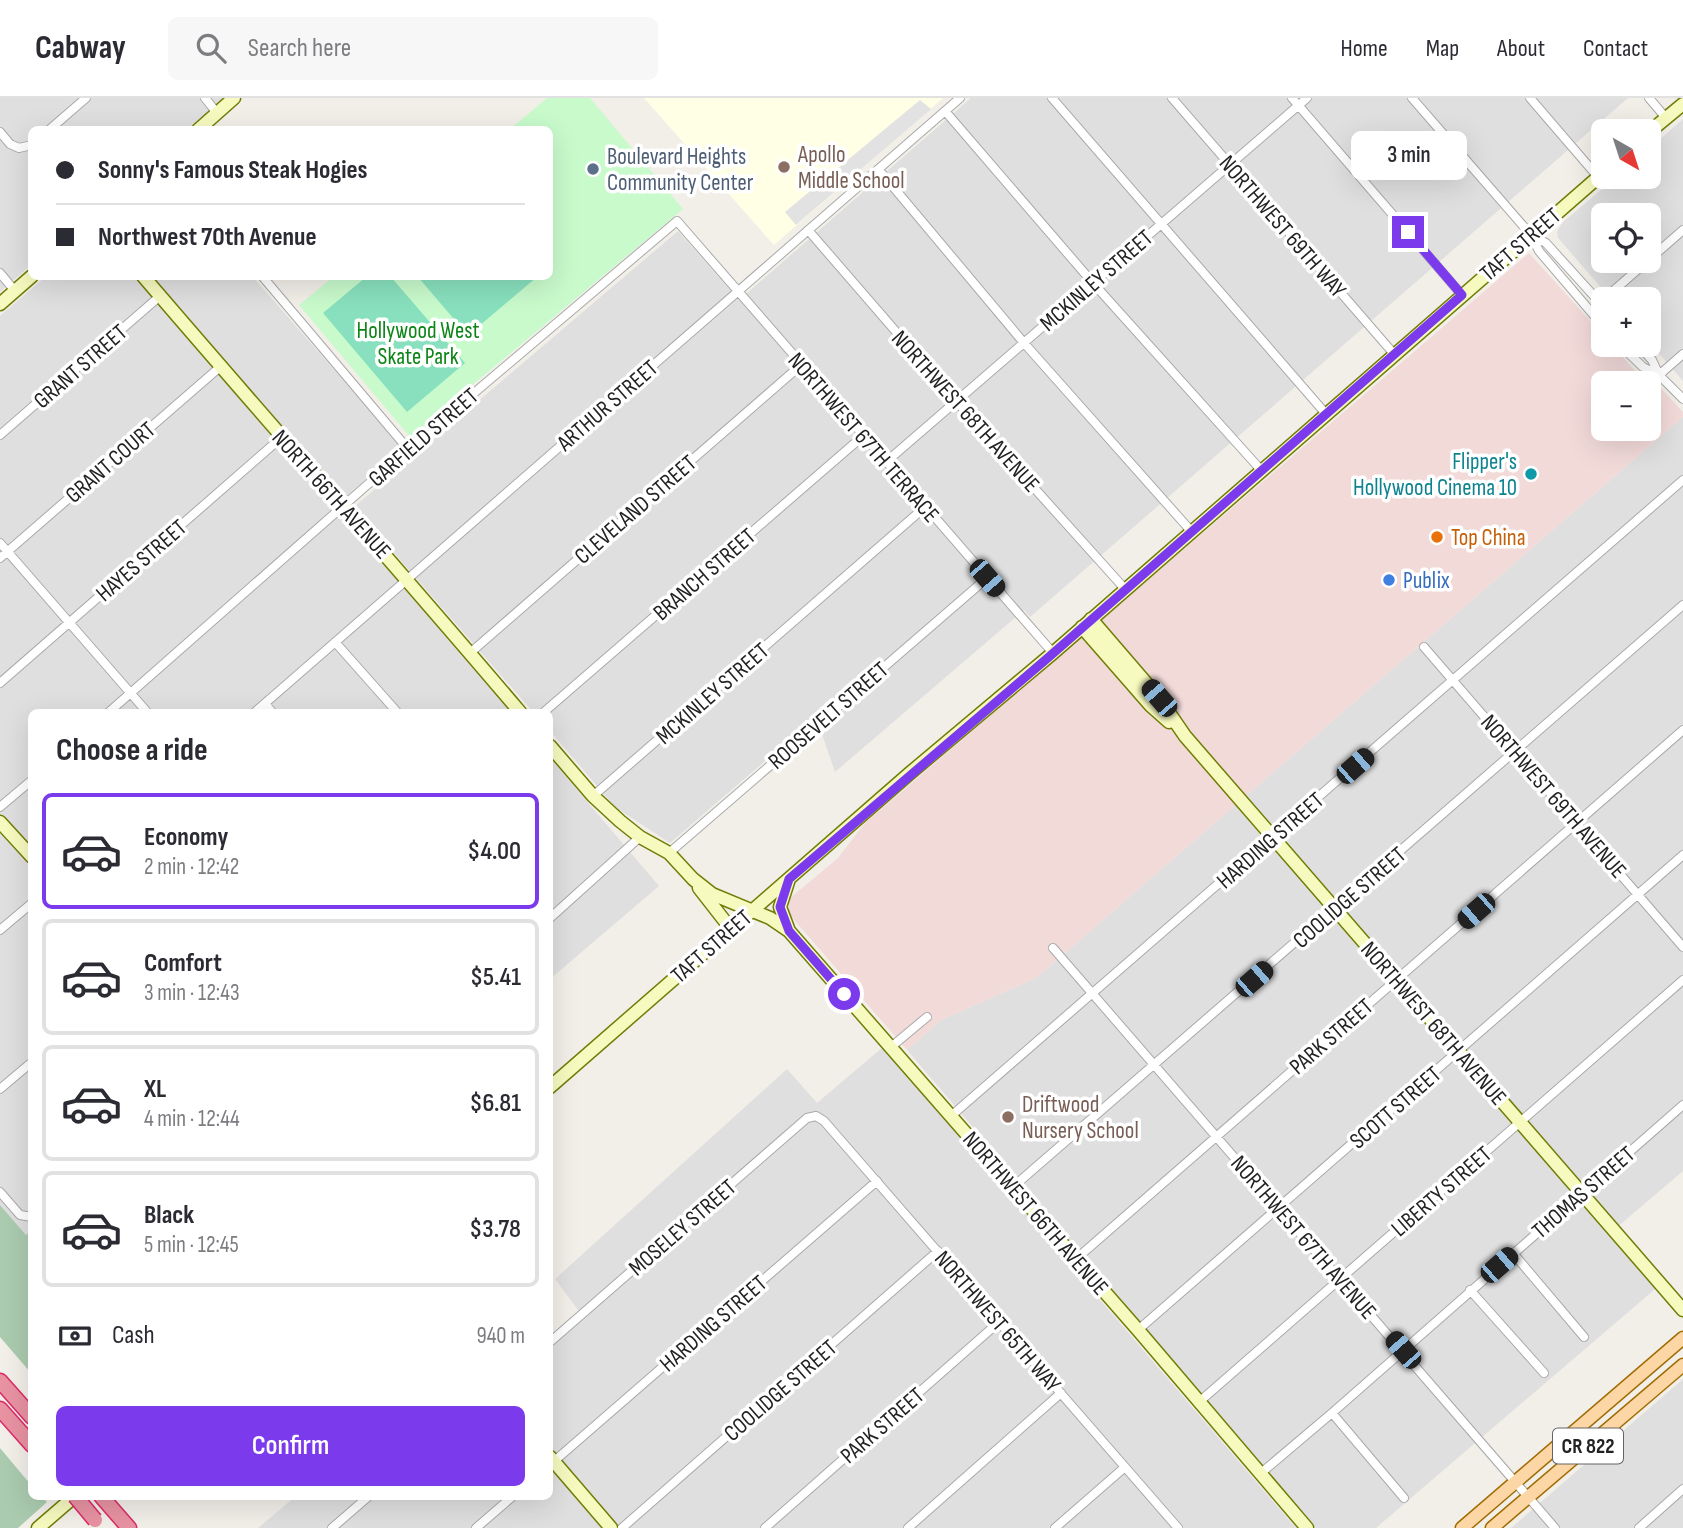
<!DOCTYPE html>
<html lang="en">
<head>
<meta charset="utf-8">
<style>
	:root { --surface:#fff; --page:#f7f7f7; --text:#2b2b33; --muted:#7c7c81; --line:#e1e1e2; --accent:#7c3aed }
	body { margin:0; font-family:"Sofia Sans Condensed",sans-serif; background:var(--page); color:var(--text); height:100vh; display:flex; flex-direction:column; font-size:26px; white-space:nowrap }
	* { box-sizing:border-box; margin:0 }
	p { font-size:23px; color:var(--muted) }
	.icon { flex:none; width:38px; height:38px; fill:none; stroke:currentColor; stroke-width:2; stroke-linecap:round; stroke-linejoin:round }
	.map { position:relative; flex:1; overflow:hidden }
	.details { position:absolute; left:28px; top:611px; width:525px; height:791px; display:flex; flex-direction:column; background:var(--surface); border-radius:10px; box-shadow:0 7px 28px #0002 }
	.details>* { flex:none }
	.top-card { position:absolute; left:28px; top:28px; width:525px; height:154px; border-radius:10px; box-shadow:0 7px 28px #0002; display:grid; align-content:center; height:154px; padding:0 28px; background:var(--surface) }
	.needle { width:46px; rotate:141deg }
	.buttons { position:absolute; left:1591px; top:21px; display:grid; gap:14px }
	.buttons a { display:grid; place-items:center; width:70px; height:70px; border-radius:10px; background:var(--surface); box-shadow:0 7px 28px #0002; font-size:35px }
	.end { position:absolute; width:32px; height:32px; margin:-16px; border:9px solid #7c3aed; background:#fff; box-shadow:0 0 0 4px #fff }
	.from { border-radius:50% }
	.bubble { position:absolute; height:49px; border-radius:10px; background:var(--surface); box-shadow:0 7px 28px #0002; font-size:23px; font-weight:600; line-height:49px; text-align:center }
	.car { position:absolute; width:21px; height:42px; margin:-21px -10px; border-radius:9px; box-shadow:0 0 5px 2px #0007; background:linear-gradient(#222 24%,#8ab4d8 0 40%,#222 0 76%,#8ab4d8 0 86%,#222 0) }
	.top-card b { display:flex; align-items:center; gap:24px; height:66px; font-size:26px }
	.top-card b+b { border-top:2px solid var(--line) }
	.top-card i { width:18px; height:18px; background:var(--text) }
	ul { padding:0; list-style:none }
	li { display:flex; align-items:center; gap:21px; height:116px; margin:0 14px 10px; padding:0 14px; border:4px solid var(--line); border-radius:10px }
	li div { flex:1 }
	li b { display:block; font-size:26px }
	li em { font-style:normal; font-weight:600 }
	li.active { border-color:var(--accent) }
	li>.icon { width:63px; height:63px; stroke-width:1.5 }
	h2 { padding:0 28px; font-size:32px; line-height:84px }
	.pay { display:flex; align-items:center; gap:18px; height:77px; padding:0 28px; font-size:26px }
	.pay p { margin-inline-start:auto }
	.button { display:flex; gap:14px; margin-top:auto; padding:14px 28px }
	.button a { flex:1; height:80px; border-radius:10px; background:var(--accent); color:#fff; font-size:28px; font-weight:600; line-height:80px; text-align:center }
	header { display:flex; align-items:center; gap:42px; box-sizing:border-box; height:98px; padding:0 35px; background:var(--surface); border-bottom:2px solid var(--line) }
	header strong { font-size:33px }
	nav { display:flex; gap:38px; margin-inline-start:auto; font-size:24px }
	.search { width:490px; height:63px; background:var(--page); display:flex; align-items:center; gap:18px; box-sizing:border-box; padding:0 24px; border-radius:10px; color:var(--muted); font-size:26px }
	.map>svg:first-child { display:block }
	.residential { fill:#e0dfdf; fill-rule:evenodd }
	.commercial { fill:#f2dad9; fill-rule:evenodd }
	.education { fill:#ffffe5 }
	.cemetery { fill:#aacbaf }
	.park { fill:#c8facc }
	.pitch { fill:#88e0be }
	.parking { fill:#e2e2e2 }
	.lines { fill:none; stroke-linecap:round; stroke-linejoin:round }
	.street-casing { stroke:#a9a9a9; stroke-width:10 }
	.secondary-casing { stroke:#707d05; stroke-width:15 }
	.primary-casing { stroke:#a06b00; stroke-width:15 }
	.highway-casing { stroke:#dc2a67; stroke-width:17 }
	.street { stroke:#fff; stroke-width:8 }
	.secondary { stroke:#f7fabf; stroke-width:12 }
	.primary { stroke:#fcd6a4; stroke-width:12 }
	.highway { stroke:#e892a2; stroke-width:14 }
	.highway-bridge-casing { stroke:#dc2a67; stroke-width:17; stroke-linecap:butt }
	.highway-bridge { stroke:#e892a2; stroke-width:14 }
	.route { stroke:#7c3aed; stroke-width:9 }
	.education-dot { fill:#8d6e63; stroke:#fff; stroke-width:2.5 }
	.service-dot { fill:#5c6f8a; stroke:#fff; stroke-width:2.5 }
	.culture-dot { fill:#0f9aa8; stroke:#fff; stroke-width:2.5 }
	.food-dot { fill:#e8710a; stroke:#fff; stroke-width:2.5 }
	.shop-dot { fill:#3f7fe0; stroke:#fff; stroke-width:2.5 }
	.labels { text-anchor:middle; stroke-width:7; stroke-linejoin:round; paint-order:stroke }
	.shield { fill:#fff; stroke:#646464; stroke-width:2 }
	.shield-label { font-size:21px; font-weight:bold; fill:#222 }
	.education-label { font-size:23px; fill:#785e54; stroke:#fff; text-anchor:start }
	.service-label { font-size:23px; fill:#4e5e75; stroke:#fff; text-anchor:start }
	.street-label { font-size:23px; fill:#222; stroke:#fff }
	.park-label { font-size:23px; fill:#0c8416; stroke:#fff }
	.culture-label { font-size:23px; fill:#0d838f; stroke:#fff; text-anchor:end }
	.food-label { font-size:23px; fill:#c56008; stroke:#fff; text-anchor:start }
	.shop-label { font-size:23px; fill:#366cbe; stroke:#fff; text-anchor:start }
</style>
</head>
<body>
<header>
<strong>Cabway</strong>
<div class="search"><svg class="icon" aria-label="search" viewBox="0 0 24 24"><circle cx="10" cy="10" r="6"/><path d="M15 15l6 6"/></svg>Search here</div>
<nav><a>Home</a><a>Map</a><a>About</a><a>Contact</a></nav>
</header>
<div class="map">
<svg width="1683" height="1430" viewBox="0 0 1683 1430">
	<rect width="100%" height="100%" fill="#f2efe9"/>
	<path class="residential" d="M 0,0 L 225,0 L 189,31 L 32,32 L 31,167 L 0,194 Z
		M 971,0 L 1628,0 L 1030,519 L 1024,512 L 835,674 L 816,619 L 670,745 L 615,709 L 550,633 L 550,614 L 533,614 L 354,409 L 678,133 L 739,202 Z
		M 1683,21 L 1683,283 L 1649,244 L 1648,201 L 1611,201 L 1558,140 L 1557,134 L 1562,125 L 1616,79 L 1648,79 L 1649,51 ZM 1603,117 L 1648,117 L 1648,163 L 1603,163 Z
		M 45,179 L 253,179 L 402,349 L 334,409 L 510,614 L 32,614 L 32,1133 L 26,1137 L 0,1107 L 0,218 Z
		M 1683,319 L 1683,1073 L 1608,1137 L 1661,1186 L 1376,1430 L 1316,1430 L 907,952 L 941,922 L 1036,880 Z
		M 550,660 L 659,788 L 550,881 Z
		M 883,949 L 1296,1430 L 258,1430 L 296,1398 L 550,1398 L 550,1251 L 584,1220 L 555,1181 L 787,971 L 817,1005 Z
		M 1683,1281 L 1683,1430 L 1511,1430 Z"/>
	<path class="commercial" d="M 1529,155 L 1603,237 L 1603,247 L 1612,247 L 1643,282 L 1662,291 L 1683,314 L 1683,319 L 1036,880 L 941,922 L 907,952 L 789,816 L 789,801 L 838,760 L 864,726 ZM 1603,285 L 1648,285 L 1648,331 L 1603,331 Z"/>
	<path class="education" d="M 644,0 L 943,0 L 774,147 Z"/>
	<path class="cemetery" d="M 0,1107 L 26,1137 L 31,1133 L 31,1275 L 0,1239 Z
		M 0,1350 L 31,1387 L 32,1398 L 41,1398 L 47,1404 L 18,1430 L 0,1430 Z"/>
	<path class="park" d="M 547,0 L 590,0 L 683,111 L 410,339 L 299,207 L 333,179 L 550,178 L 550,32 L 510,31 Z"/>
	<path class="pitch" d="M 366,179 L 391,179 L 465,265 L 407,314 L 323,215 Z
		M 418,179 L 537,179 L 472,234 L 465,234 Z"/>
	<path class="parking" d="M 920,2 L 931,11 L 796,127 L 785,114 Z"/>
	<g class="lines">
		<g class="street-casing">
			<path id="street" d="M 205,0 L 217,15
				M 1052,0 L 1326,316
				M 1172,0 L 1394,256
				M 1292,0 L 1462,197
				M 1412,0 L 1531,137 L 1539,153 L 1603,228
				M 1530,0 L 1598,79
				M 1649,0 L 1666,20
				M 945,13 L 1093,185 L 1261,372
				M 49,32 L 86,0
				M 0,34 L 10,46 L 19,50 L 32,47
				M 879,72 L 1024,245 L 1191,433
				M 808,132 L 956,303 L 1125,491
				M 1531,137 L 1546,145 L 1603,208
				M 0,175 L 15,193
				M 262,178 L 408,351
				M 1604,201 L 1683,132
				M 1620,247 L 1643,269 L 1659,277 L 1683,301
				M 1638,247 L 1652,262 L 1659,277
				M 1659,277 L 1683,256
				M 0,337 L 160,198
				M 886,364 L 1307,0
				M 0,445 L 147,614
				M 0,460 L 220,269
				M 335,544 L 397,614
				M 1424,549 L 1683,849
				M 470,555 L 801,267
				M 0,585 L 282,339
				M 265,606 L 272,614
				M 109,614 L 408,351 L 677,123 L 1053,555
				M 255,614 L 960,0
				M 544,614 L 863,338
				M 593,698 L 925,409
				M 0,709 L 32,682
				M 669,755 L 987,480
				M 550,820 L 640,739
				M 0,832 L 32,805
				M 1053,850 L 1555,1430
				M 891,949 L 927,919
				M 0,991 L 32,964
				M 951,1018 L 1683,382
				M 1013,1089 L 1683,507
				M 0,1094 L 20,1117 L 32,1119
				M 1513,1155 L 1584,1239
				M 1076,1161 L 1683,632
				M 1470,1192 L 1544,1275
				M 1138,1232 L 1683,757
				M 550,1244 L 807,1020 L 816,1018 L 824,1023 L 1178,1430
				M 1199,1304 L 1683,882
				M 1332,1315 L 1404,1400
				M 552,1365 L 877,1083
				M 1261,1375 L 1332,1315 L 1683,1007
				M 332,1430 L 369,1398
				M 476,1430 L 513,1398
				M 622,1430 L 938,1153
				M 765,1430 L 999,1224
				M 908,1430 L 1061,1295
				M 1055,1430 L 1125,1369
				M 1639,1430 L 1683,1391"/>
		</g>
		<g class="secondary-casing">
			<path id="secondary" d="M 198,32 L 234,0
				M 1648,35 L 1683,6
				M 143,178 C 268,324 396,468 520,614
				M 0,206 L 32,178
				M 1091,521 L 1159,600 L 1185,638 L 1683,1212
				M 1082,529 L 1151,608 L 1169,624
				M 550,648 L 593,698 L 620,723 L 640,739 L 669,755 L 693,781 L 712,796 L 770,820 L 789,833 L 1138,1232 L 1307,1430
				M 0,724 L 32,759
				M 789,781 L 780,809 L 789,833
				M 699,790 L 731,831
				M 550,989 L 910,675 L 1053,555 L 1603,75
				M 550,1359 L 611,1430
				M 38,1430 L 75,1398"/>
		</g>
		<g class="primary-casing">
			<path id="primary" d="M 1462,1430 L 1683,1240
				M 1492,1430 L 1683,1267"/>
		</g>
		<g class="highway-casing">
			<path id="highway" d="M 0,1283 L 32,1319
				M 0,1311 L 32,1347
				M 101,1398 L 129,1430"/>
		</g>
		<use href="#street" class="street"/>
		<use href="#secondary" class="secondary"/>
		<use href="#primary" class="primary"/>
		<use href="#highway" class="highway"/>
		<g class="highway-bridge-casing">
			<path id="highway-bridge" d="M 75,1398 L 95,1422"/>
		</g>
		<use href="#highway-bridge" class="highway-bridge"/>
	</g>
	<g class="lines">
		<path class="route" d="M 844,896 L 789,833 L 780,809 L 789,781 L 1050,558 L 1462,197 L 1408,134"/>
	</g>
	<g class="education-dot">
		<circle cx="784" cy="69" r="7"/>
		<circle cx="1008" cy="1019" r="7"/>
	</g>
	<circle class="service-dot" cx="593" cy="71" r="7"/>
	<circle class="culture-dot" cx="1531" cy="376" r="7"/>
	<circle class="food-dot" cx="1437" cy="439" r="7"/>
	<circle class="shop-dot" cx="1389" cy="482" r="7"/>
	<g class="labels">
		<rect class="shield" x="1553" y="1330.5" width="70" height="35" rx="5"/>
		<g class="shield-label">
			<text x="1588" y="1355">CR 822</text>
		</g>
		<g class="education-label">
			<text x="798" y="64">Apollo<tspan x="798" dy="26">Middle School</tspan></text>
			<text x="1022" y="1014">Driftwood<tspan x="1022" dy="26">Nursery School</tspan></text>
		</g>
		<g class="service-label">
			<text x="607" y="66">Boulevard Heights<tspan x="607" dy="26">Community Center</tspan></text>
		</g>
		<g class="street-label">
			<text transform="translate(1283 128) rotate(49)" y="8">NORTHWEST 69TH WAY</text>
			<text transform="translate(1520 146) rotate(-41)" y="8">TAFT STREET</text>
			<text transform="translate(1096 182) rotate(-41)" y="8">MCKINLEY STREET</text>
			<text transform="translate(80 268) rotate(-41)" y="8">GRANT STREET</text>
			<text transform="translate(607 307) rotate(-41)" y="8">ARTHUR STREET</text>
			<text transform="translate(966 313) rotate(48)" y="8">NORTHWEST 68TH AVENUE</text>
			<text transform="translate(423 339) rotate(-41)" y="8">GARFIELD STREET</text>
			<text transform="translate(864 339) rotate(49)" y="8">NORTHWEST 67TH TERRACE</text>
			<text transform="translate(110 364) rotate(-41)" y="8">GRANT COURT</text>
			<text transform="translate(332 396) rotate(48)" y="8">NORTH 66TH AVENUE</text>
			<text transform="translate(635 411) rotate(-41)" y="8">CLEVELAND STREET</text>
			<text transform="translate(141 462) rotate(-41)" y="8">HAYES STREET</text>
			<text transform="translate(704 476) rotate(-41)" y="8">BRANCH STREET</text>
			<text transform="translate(712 595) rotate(-41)" y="8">MCKINLEY STREET</text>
			<text transform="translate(828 617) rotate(-41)" y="8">ROOSEVELT STREET</text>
			<text transform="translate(1554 698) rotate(49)" y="8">NORTHWEST 69TH AVENUE</text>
			<text transform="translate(1270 742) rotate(-41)" y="8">HARDING STREET</text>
			<text transform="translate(1349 799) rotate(-41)" y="8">COOLIDGE STREET</text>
			<text transform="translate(711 848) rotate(-41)" y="8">TAFT STREET</text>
			<text transform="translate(1434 925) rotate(49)" y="8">NORTHWEST 68TH AVENUE</text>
			<text transform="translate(1331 938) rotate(-41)" y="8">PARK STREET</text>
			<text transform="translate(1395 1009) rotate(-41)" y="8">SCOTT STREET</text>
			<text transform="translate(1441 1093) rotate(-41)" y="8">LIBERTY STREET</text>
			<text transform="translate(1583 1094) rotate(-41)" y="8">THOMAS STREET</text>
			<text transform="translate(1036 1115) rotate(49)" y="8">NORTHWEST 66TH AVENUE</text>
			<text transform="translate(682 1129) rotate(-41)" y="8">MOSELEY STREET</text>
			<text transform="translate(1304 1139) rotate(49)" y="8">NORTHWEST 67TH AVENUE</text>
			<text transform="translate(998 1223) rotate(49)" y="8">NORTHWEST 65TH WAY</text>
			<text transform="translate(713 1225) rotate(-41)" y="8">HARDING STREET</text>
			<text transform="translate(780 1292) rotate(-41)" y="8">COOLIDGE STREET</text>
			<text transform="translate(882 1327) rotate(-41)" y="8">PARK STREET</text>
		</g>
		<g class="park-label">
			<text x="418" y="240">Hollywood West<tspan x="418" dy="26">Skate Park</tspan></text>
		</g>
		<g class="culture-label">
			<text x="1517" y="371">Flipper's<tspan x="1517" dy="26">Hollywood Cinema 10</tspan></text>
		</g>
		<g class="food-label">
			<text x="1451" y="447">Top China</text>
		</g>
		<g class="shop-label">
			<text x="1403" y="490">Publix</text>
		</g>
	</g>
</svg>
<div class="buttons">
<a><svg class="needle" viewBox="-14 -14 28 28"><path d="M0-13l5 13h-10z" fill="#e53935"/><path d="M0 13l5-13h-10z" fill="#7c7c81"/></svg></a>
<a><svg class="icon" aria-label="locate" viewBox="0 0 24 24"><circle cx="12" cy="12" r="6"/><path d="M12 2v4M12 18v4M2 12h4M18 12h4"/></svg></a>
<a>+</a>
<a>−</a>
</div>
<i class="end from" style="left:844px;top:896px"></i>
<i class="end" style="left:1408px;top:134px"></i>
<div class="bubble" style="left:1351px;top:33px;width:116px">3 min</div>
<i class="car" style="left:987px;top:480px;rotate:139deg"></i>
<i class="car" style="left:1159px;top:600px;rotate:319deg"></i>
<i class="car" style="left:1355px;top:668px;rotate:49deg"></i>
<i class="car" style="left:1476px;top:813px;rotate:229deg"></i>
<i class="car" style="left:1254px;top:881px;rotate:49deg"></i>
<i class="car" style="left:1499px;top:1167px;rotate:49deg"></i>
<i class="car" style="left:1403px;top:1252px;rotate:319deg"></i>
<div class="top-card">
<b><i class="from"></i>Sonny's Famous Steak Hogies</b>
<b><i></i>Northwest 70th Avenue</b>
</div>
<section class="details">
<h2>Choose a ride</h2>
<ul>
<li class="active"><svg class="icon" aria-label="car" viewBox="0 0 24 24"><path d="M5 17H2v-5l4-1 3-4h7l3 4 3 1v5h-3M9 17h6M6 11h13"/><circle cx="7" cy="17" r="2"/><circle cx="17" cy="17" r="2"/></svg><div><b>Economy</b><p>2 min · 12:42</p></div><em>$4.00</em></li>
<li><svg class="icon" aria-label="car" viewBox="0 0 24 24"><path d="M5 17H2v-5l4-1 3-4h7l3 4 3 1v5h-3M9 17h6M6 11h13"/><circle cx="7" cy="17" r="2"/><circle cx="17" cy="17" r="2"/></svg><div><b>Comfort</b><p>3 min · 12:43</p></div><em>$5.41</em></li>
<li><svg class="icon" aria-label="car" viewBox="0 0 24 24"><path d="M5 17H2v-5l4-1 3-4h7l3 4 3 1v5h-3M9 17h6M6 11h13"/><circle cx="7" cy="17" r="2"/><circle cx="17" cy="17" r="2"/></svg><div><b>XL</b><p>4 min · 12:44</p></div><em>$6.81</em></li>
<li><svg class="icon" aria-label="car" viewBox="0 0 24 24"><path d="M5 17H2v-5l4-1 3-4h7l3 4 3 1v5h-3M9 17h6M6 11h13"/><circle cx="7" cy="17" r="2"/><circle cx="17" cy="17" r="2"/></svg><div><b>Black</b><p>5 min · 12:45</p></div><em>$3.78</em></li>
</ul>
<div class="pay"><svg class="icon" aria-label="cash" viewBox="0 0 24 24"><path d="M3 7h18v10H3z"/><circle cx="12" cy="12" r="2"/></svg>Cash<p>940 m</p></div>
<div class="button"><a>Confirm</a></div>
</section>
</div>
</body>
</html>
